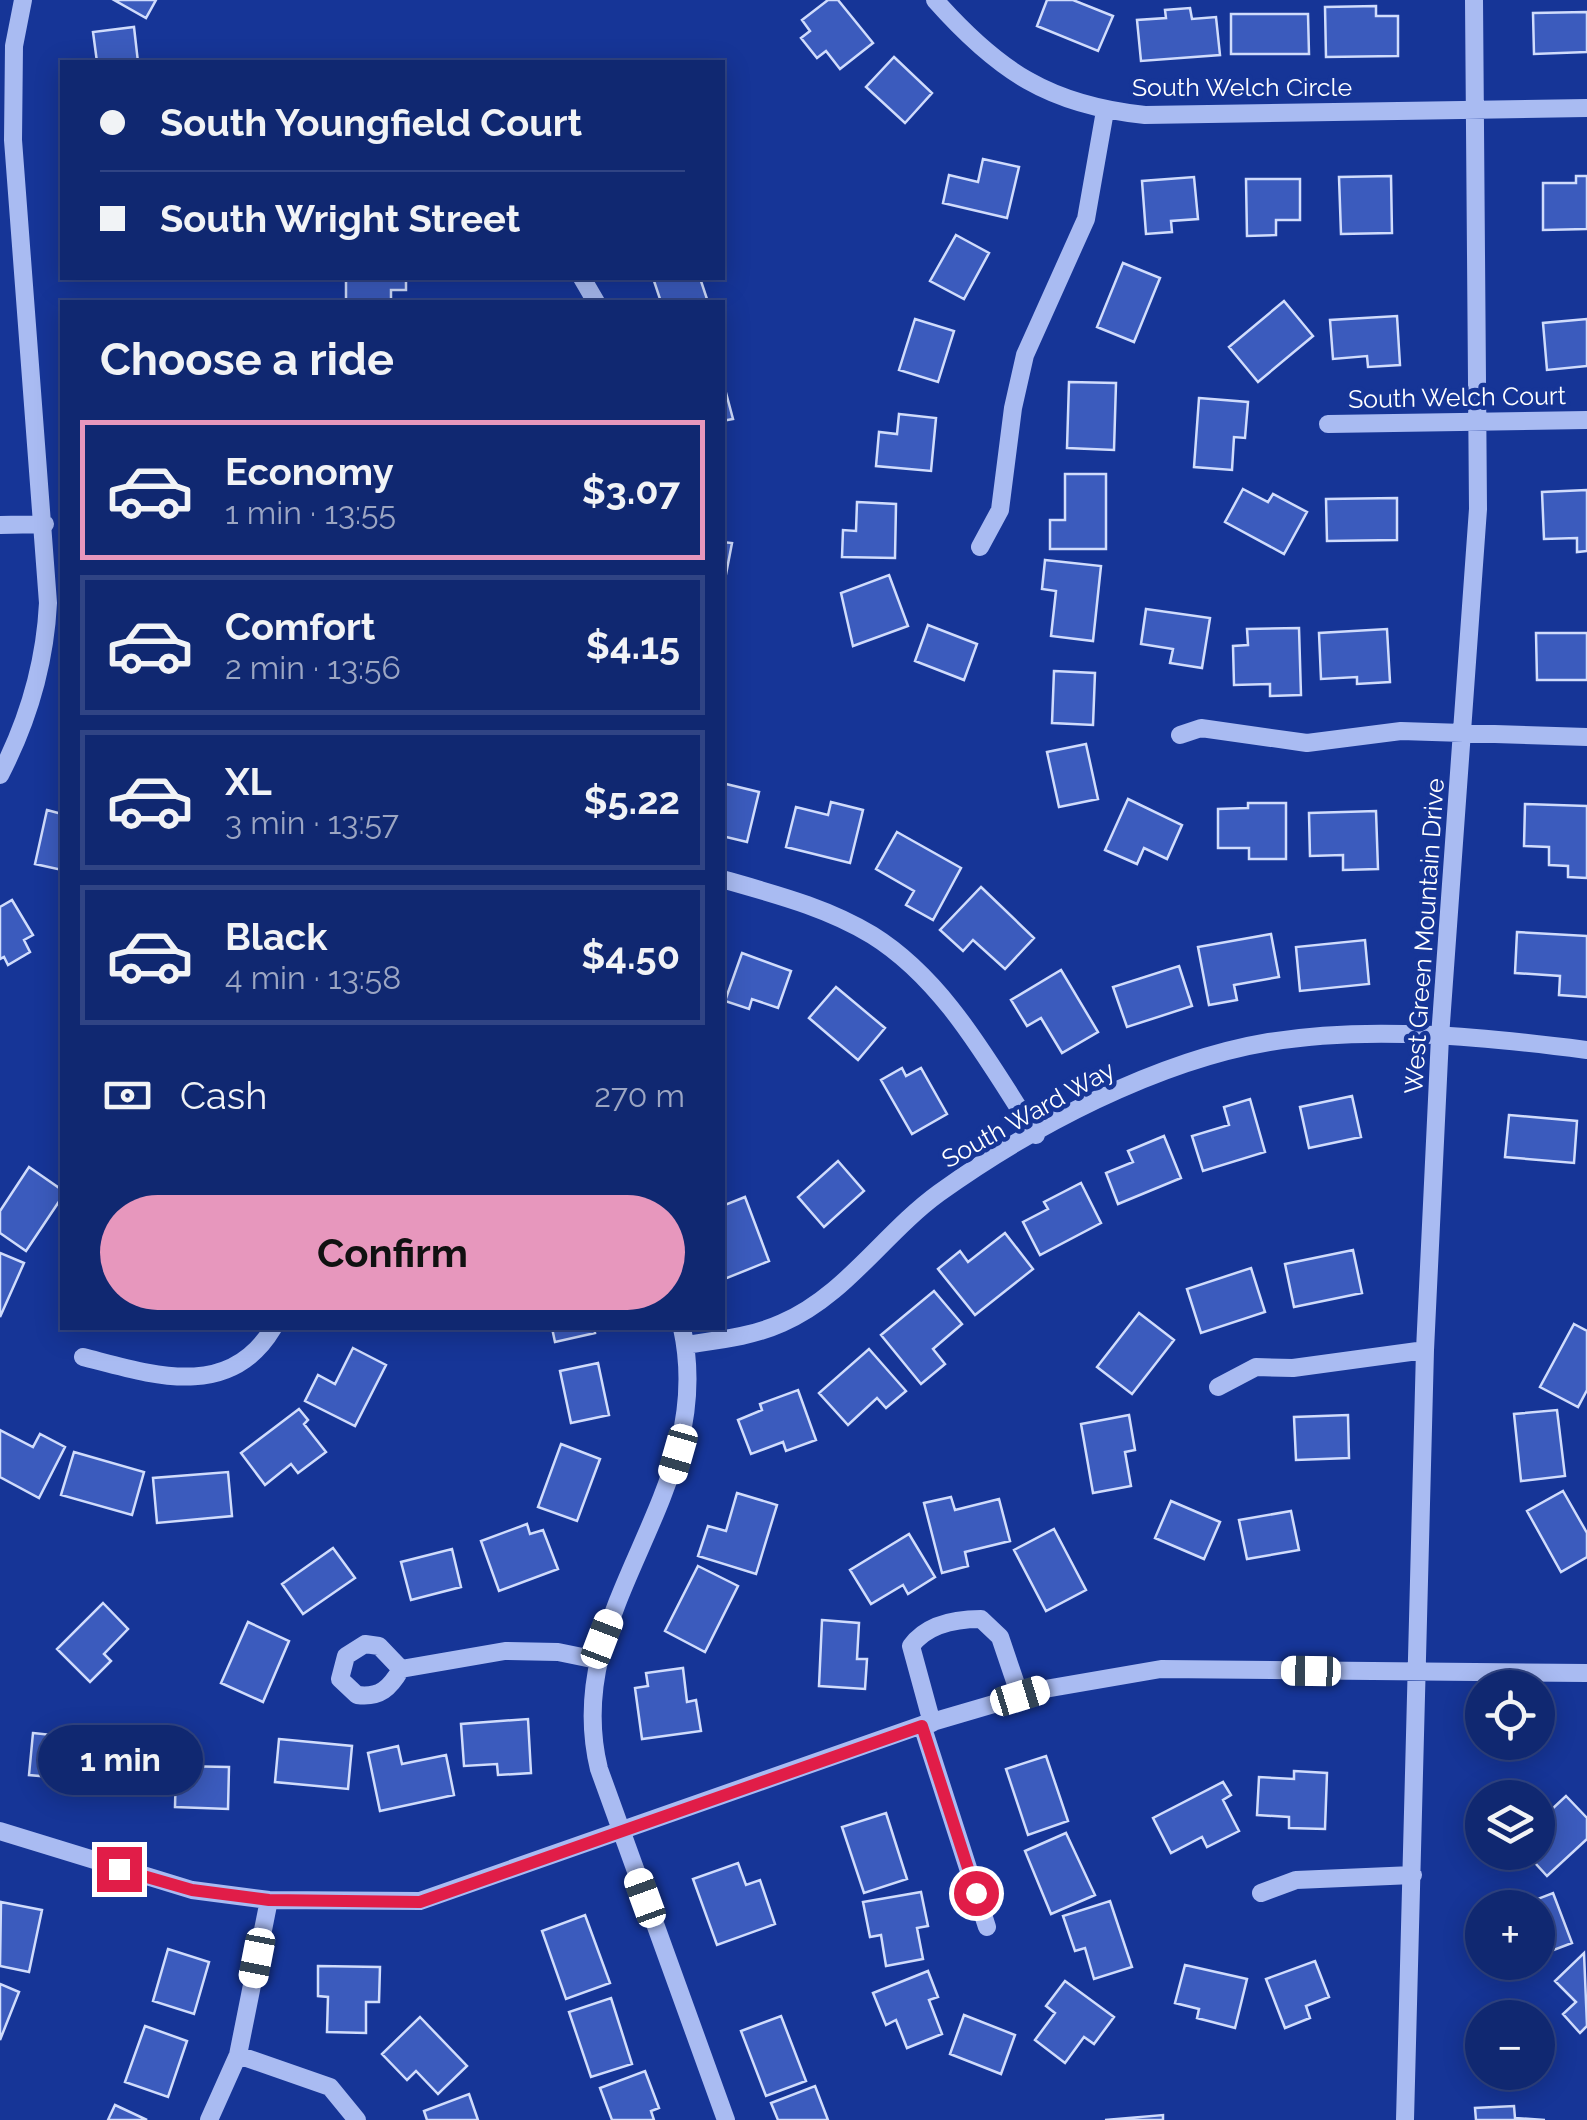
<!DOCTYPE html>
<html lang="en">
<head>
<meta charset="utf-8">
<style>
	:root { --surface:#102871; --page:#193076; --text:#f1f3f6; --muted:#9ca6c3; --line:#304484; --accent:#e797bd }
	body { margin:0; font-family:Raleway,sans-serif; background:var(--page); color:var(--text); height:100vh; display:flex; flex-direction:column; font-size:38px; white-space:nowrap }
	* { box-sizing:border-box; margin:0 }
	p { font-size:32px; color:var(--muted) }
	.icon { flex:none; width:55px; height:55px; fill:none; stroke:currentColor; stroke-width:2; stroke-linecap:round; stroke-linejoin:round }
	.map { position:relative; flex:1; overflow:hidden }
	.details { position:absolute; left:60px; top:300px; width:665px; height:1030px; display:flex; flex-direction:column; background:var(--surface); border-radius:0px; box-shadow:0 5px 25px #0003,0 0 0 2px var(--line) }
	.details>* { flex:none }
	.guide { position:absolute; left:60px; top:60px; width:665px; height:220px; border-radius:0px; box-shadow:0 5px 25px #0003,0 0 0 2px var(--line); display:grid; align-content:center; height:220px; padding:0 40px; background:var(--surface) }
	.controls { position:absolute; left:1465px; top:1670px; display:grid; gap:20px }
	.controls a { display:grid; place-items:center; width:90px; height:90px; border-radius:50%; background:var(--surface); box-shadow:0 5px 25px #0003,0 0 0 2px var(--line); font-size:50px }
	.end { position:absolute; width:45px; height:45px; margin:-22px; border:12px solid #e11d48; background:#fff; box-shadow:0 0 0 5px #fff }
	.from { border-radius:50% }
	.bubble { position:absolute; height:70px; border-radius:35px; background:var(--surface); box-shadow:0 5px 25px #0003,0 0 0 2px var(--line); font-size:32px; font-weight:700; line-height:70px; text-align:center }
	.car { position:absolute; width:30px; height:60px; margin:-30px -15px; border-radius:12px; box-shadow:0 0 8px 2px #0007; background:linear-gradient(#fff 24%,#345 0 40%,#fff 0 76%,#345 0 86%,#fff 0) }
	.guide b { display:flex; align-items:center; gap:35px; height:95px; font-size:38px }
	.guide b+b { border-top:2px solid var(--line) }
	.guide i { width:25px; height:25px; background:var(--text) }
	ul { padding:0; list-style:none }
	li { display:flex; align-items:center; gap:30px; height:140px; margin:0 20px 15px; padding:0 20px; border:5px solid var(--line); border-radius:0px }
	li div { flex:1 }
	li b { display:block; font-size:38px }
	li em { font-style:normal; font-weight:700 }
	li.active { border-color:var(--accent) }
	li>.icon { width:90px; height:90px; stroke-width:1.5 }
	h2 { padding:0 40px; font-size:45px; line-height:120px }
	.pay { display:flex; align-items:center; gap:25px; height:110px; padding:0 40px; font-size:38px }
	.pay p { margin-inline-start:auto }
	.button { display:flex; gap:20px; margin-top:auto; padding:20px 40px }
	.button a { flex:1; height:115px; border-radius:60px; background:var(--accent); color:#111; font-size:40px; font-weight:700; line-height:115px; text-align:center }
	.map>svg:first-child { display:block }
	.building { fill:#3b5bbd; stroke:#d0dcfc; stroke-width:2.5 }
	.lines { fill:none; stroke-linecap:round; stroke-linejoin:round }
	.minor { stroke:#a9bbf2; stroke-width:18 }
	.route { stroke:#e11d48; stroke-width:12 }
	.labels { text-anchor:middle; stroke-width:9; stroke-linejoin:round; paint-order:stroke }
	.street-label { font-size:25px; fill:#fff; stroke:#163597 }
</style>
</head>
<body>
<div class="map">
<svg width="1587" height="2120" viewBox="0 0 1587 2120">
	<rect width="100%" height="100%" fill="#163597"/>
	<path class="building" d="M 114,0 L 156,0 L 146,18 Z
		M 828,0 L 838,0 L 873,43 L 840,69 L 826,51 L 817,58 L 801,38 L 810,31 L 802,20 Z
		M 1047,0 L 1073,0 L 1113,16 L 1098,51 L 1037,26 Z
		M 1376,6 L 1376,16 L 1398,16 L 1398,56 L 1326,57 L 1325,7 Z
		M 1190,8 L 1192,19 L 1216,17 L 1220,55 L 1141,61 L 1137,20 L 1166,18 L 1165,10 Z
		M 1587,12 L 1587,52 L 1534,54 L 1533,13 Z
		M 1231,14 L 1308,14 L 1309,54 L 1231,54 Z
		M 134,27 L 138,62 L 97,62 L 93,32 Z
		M 894,57 L 932,93 L 905,123 L 866,87 Z
		M 983,159 L 1019,167 L 1007,218 L 943,203 L 949,175 L 978,182 Z
		M 1391,176 L 1392,233 L 1341,234 L 1339,177 Z
		M 1576,176 L 1587,176 L 1587,229 L 1543,230 L 1543,183 L 1576,183 Z
		M 1194,177 L 1198,219 L 1171,221 L 1172,232 L 1146,234 L 1142,181 Z
		M 1246,179 L 1300,179 L 1300,220 L 1276,220 L 1276,235 L 1247,236 Z
		M 956,235 L 989,253 L 964,299 L 930,281 Z
		M 1123,263 L 1160,278 L 1134,342 L 1097,327 Z
		M 346,278 L 406,278 L 406,290 L 391,290 L 391,302 L 346,302 Z
		M 653,278 L 700,278 L 708,302 L 661,302 Z
		M 1284,301 L 1313,336 L 1258,382 L 1229,347 Z
		M 1397,316 L 1400,365 L 1368,367 L 1367,356 L 1333,359 L 1330,320 Z
		M 915,319 L 954,331 L 938,382 L 899,370 Z
		M 1587,319 L 1587,366 L 1547,370 L 1543,323 Z
		M 1069,382 L 1116,383 L 1114,450 L 1067,448 Z
		M 725,389 L 733,419 L 722,421 L 722,390 Z
		M 1199,398 L 1248,402 L 1245,438 L 1234,437 L 1232,470 L 1194,467 Z
		M 899,414 L 936,418 L 931,471 L 876,466 L 879,432 L 897,434 Z
		M 722,442 L 725,442 L 725,516 L 722,516 Z
		M 1065,474 L 1106,474 L 1106,549 L 1050,549 L 1050,520 L 1065,520 Z
		M 1243,489 L 1268,502 L 1273,494 L 1307,512 L 1284,554 L 1225,522 Z
		M 1587,490 L 1587,551 L 1577,552 L 1577,538 L 1544,539 L 1542,492 Z
		M 1397,498 L 1397,540 L 1327,541 L 1326,499 Z
		M 857,502 L 896,504 L 895,558 L 842,557 L 843,530 L 856,531 Z
		M 722,542 L 732,543 L 722,595 Z
		M 1045,560 L 1101,566 L 1093,641 L 1051,636 L 1056,591 L 1042,589 Z
		M 889,575 L 908,626 L 853,646 L 841,593 Z
		M 1146,609 L 1210,618 L 1202,668 L 1170,663 L 1173,649 L 1141,644 Z
		M 928,625 L 977,644 L 964,680 L 915,661 Z
		M 1299,628 L 1301,695 L 1270,696 L 1270,684 L 1234,685 L 1233,646 L 1248,645 L 1247,629 Z
		M 1387,629 L 1390,682 L 1357,684 L 1357,677 L 1321,679 L 1319,633 Z
		M 1536,633 L 1587,633 L 1587,680 L 1537,680 Z
		M 1054,671 L 1095,673 L 1093,725 L 1052,723 Z
		M 1086,744 L 1098,799 L 1059,807 L 1047,752 Z
		M 722,783 L 759,792 L 747,842 L 722,836 Z
		M 1128,799 L 1182,825 L 1167,859 L 1144,848 L 1137,864 L 1105,850 Z
		M 831,802 L 863,810 L 850,863 L 786,847 L 796,807 L 828,815 Z
		M 1248,803 L 1286,803 L 1286,859 L 1249,859 L 1249,848 L 1218,848 L 1218,809 L 1248,808 Z
		M 1525,804 L 1587,806 L 1587,878 L 1568,877 L 1568,866 L 1549,865 L 1549,847 L 1524,846 Z
		M 47,810 L 62,814 L 62,870 L 35,864 Z
		M 1376,811 L 1378,869 L 1343,870 L 1343,855 L 1310,856 L 1309,813 Z
		M 897,832 L 961,868 L 933,920 L 906,905 L 914,891 L 876,869 Z
		M 981,887 L 1034,938 L 1005,969 L 973,940 L 963,951 L 940,930 Z
		M 12,900 L 33,935 L 24,940 L 30,952 L 8,965 L 4,957 L 0,959 L 0,907 Z
		M 1517,932 L 1587,936 L 1587,997 L 1559,995 L 1560,976 L 1515,973 Z
		M 1271,934 L 1279,977 L 1234,985 L 1237,1000 L 1209,1005 L 1198,947 Z
		M 1365,940 L 1369,984 L 1300,991 L 1296,947 Z
		M 742,953 L 791,971 L 778,1008 L 752,999 L 749,1009 L 725,1001 Z
		M 1179,966 L 1192,1006 L 1127,1027 L 1113,987 Z
		M 1061,970 L 1098,1032 L 1062,1053 L 1041,1018 L 1027,1026 L 1011,1000 Z
		M 836,987 L 885,1028 L 858,1060 L 809,1018 Z
		M 902,1068 L 906,1076 L 921,1068 L 947,1114 L 912,1134 L 881,1080 Z
		M 1352,1096 L 1361,1137 L 1309,1148 L 1300,1107 Z
		M 1250,1099 L 1265,1152 L 1203,1171 L 1192,1136 L 1229,1125 L 1224,1107 Z
		M 1509,1115 L 1577,1121 L 1574,1163 L 1505,1157 Z
		M 1164,1136 L 1181,1178 L 1118,1204 L 1106,1173 L 1133,1162 L 1128,1151 Z
		M 838,1161 L 864,1191 L 824,1227 L 798,1197 Z
		M 29,1167 L 62,1190 L 62,1197 L 26,1251 L 0,1233 L 0,1211 Z
		M 1081,1183 L 1101,1223 L 1040,1255 L 1023,1222 L 1048,1209 L 1044,1202 Z
		M 745,1197 L 769,1261 L 722,1280 L 722,1206 Z
		M 1005,1233 L 1033,1269 L 975,1315 L 938,1269 L 960,1251 L 968,1262 Z
		M 1353,1250 L 1362,1293 L 1294,1307 L 1285,1264 Z
		M 0,1253 L 24,1263 L 0,1317 Z
		M 1251,1268 L 1265,1312 L 1201,1333 L 1187,1289 Z
		M 934,1291 L 962,1324 L 933,1349 L 945,1364 L 921,1384 L 881,1335 Z
		M 1139,1313 L 1174,1340 L 1132,1394 L 1097,1367 Z
		M 1574,1324 L 1587,1331 L 1587,1390 L 1578,1407 L 1540,1387 Z
		M 552,1328 L 594,1328 L 595,1333 L 555,1342 Z
		M 353,1348 L 386,1365 L 355,1426 L 305,1401 L 318,1375 L 335,1384 Z
		M 869,1349 L 906,1391 L 886,1408 L 877,1398 L 848,1425 L 819,1393 Z
		M 598,1363 L 609,1415 L 571,1423 L 560,1371 Z
		M 798,1390 L 816,1440 L 786,1451 L 783,1442 L 751,1454 L 738,1420 L 762,1410 L 760,1404 Z
		M 299,1409 L 308,1420 L 304,1424 L 326,1452 L 298,1473 L 291,1464 L 265,1485 L 241,1453 Z
		M 1557,1410 L 1565,1476 L 1521,1481 L 1514,1414 Z
		M 1129,1415 L 1135,1450 L 1125,1452 L 1131,1486 L 1093,1493 L 1081,1424 Z
		M 1348,1415 L 1349,1458 L 1296,1460 L 1294,1417 Z
		M 0,1430 L 33,1447 L 40,1434 L 65,1447 L 39,1498 L 0,1477 Z
		M 561,1444 L 600,1459 L 577,1521 L 538,1507 Z
		M 74,1452 L 144,1472 L 132,1515 L 61,1495 Z
		M 228,1472 L 232,1516 L 157,1523 L 153,1478 Z
		M 1563,1491 L 1587,1533 L 1587,1557 L 1561,1572 L 1527,1511 Z
		M 737,1493 L 777,1505 L 756,1574 L 698,1556 L 708,1526 L 726,1531 Z
		M 951,1497 L 955,1510 L 999,1499 L 1010,1541 L 965,1552 L 968,1566 L 942,1573 L 924,1503 Z
		M 1171,1501 L 1220,1522 L 1204,1559 L 1155,1538 Z
		M 1291,1511 L 1299,1550 L 1247,1559 L 1239,1520 Z
		M 527,1524 L 530,1534 L 543,1530 L 558,1569 L 499,1591 L 481,1541 Z
		M 1054,1529 L 1086,1590 L 1046,1611 L 1014,1550 Z
		M 909,1534 L 935,1577 L 908,1594 L 903,1585 L 871,1604 L 850,1570 Z
		M 333,1548 L 355,1578 L 303,1614 L 282,1584 Z
		M 452,1549 L 461,1587 L 411,1600 L 401,1562 Z
		M 698,1566 L 738,1586 L 705,1652 L 665,1631 Z
		M 103,1603 L 128,1629 L 104,1654 L 111,1661 L 90,1682 L 57,1649 Z
		M 822,1620 L 859,1623 L 857,1659 L 867,1659 L 865,1689 L 819,1686 Z
		M 248,1622 L 289,1641 L 263,1702 L 221,1683 Z
		M 683,1668 L 687,1702 L 696,1700 L 701,1731 L 642,1739 L 635,1688 L 648,1686 L 646,1673 Z
		M 528,1719 L 531,1773 L 498,1775 L 497,1764 L 464,1766 L 461,1724 Z
		M 33,1733 L 100,1740 L 96,1781 L 29,1775 Z
		M 279,1739 L 352,1746 L 348,1789 L 275,1782 Z
		M 398,1746 L 402,1764 L 446,1755 L 454,1795 L 380,1811 L 368,1753 Z
		M 1046,1756 L 1068,1821 L 1028,1835 L 1006,1769 Z
		M 176,1766 L 229,1767 L 228,1809 L 175,1807 Z
		M 1294,1771 L 1327,1773 L 1325,1829 L 1289,1828 L 1289,1817 L 1257,1815 L 1259,1777 L 1294,1779 Z
		M 1223,1782 L 1231,1795 L 1223,1800 L 1239,1831 L 1207,1847 L 1202,1837 L 1171,1853 L 1153,1818 Z
		M 1566,1796 L 1587,1818 L 1587,1839 L 1547,1876 L 1525,1852 L 1538,1852 L 1538,1822 Z
		M 886,1813 L 907,1879 L 864,1893 L 842,1827 Z
		M 1066,1833 L 1095,1895 L 1051,1914 L 1025,1851 Z
		M 738,1863 L 746,1885 L 760,1880 L 775,1924 L 717,1945 L 693,1879 Z
		M 921,1892 L 928,1926 L 917,1928 L 923,1959 L 886,1966 L 881,1935 L 870,1937 L 863,1902 Z
		M 1553,1893 L 1572,1943 L 1538,1956 L 1538,1908 L 1517,1907 Z
		M 1110,1901 L 1132,1967 L 1094,1979 L 1085,1948 L 1075,1951 L 1063,1916 Z
		M 1,1902 L 42,1910 L 29,1972 L 0,1966 Z
		M 585,1915 L 610,1983 L 566,1999 L 542,1931 Z
		M 168,1949 L 209,1962 L 194,2014 L 153,2001 Z
		M 1584,1953 L 1587,2026 L 1580,2033 L 1563,2014 L 1576,2002 L 1555,1981 Z
		M 1315,1961 L 1329,1997 L 1306,2006 L 1310,2018 L 1285,2028 L 1266,1979 Z
		M 1185,1965 L 1247,1979 L 1235,2028 L 1197,2018 L 1199,2009 L 1175,2003 Z
		M 318,1966 L 380,1967 L 379,2002 L 366,2002 L 366,2033 L 327,2032 L 328,1997 L 318,1996 Z
		M 928,1971 L 938,1997 L 929,2000 L 942,2034 L 907,2048 L 896,2020 L 886,2025 L 873,1993 Z
		M 1065,1981 L 1114,2017 L 1094,2044 L 1084,2037 L 1065,2063 L 1035,2040 L 1055,2013 L 1046,2006 Z
		M 0,1984 L 19,1992 L 0,2040 Z
		M 611,1998 L 632,2064 L 591,2077 L 569,2012 Z
		M 964,2015 L 1015,2035 L 1001,2074 L 950,2054 Z
		M 781,2016 L 806,2081 L 766,2096 L 741,2031 Z
		M 420,2017 L 467,2066 L 438,2094 L 416,2071 L 407,2080 L 382,2054 Z
		M 145,2026 L 187,2041 L 168,2097 L 125,2082 Z
		M 645,2071 L 659,2108 L 651,2111 L 654,2120 L 612,2120 L 600,2088 Z
		M 815,2086 L 828,2120 L 778,2120 L 771,2103 Z
		M 469,2094 L 478,2120 L 427,2120 L 424,2111 Z
		M 115,2105 L 147,2120 L 108,2120 Z
		M 1514,2106 L 1515,2118 L 1545,2120 L 1476,2120 L 1475,2108 Z
		M 1163,2115 L 1163,2120 L 1105,2120 Z"/>
	<g class="lines">
		<path class="minor" d="M 935,0 C 998,71 1049,105 1145,115 L 1587,108
			M 582,278 L 596,302
			M 1328,424 L 1587,420
			M 0,525 L 45,524
			M 980,547 L 1000,510 L 1013,408 L 1025,355 L 1086,219 L 1105,111
			M 1180,735 L 1201,728 L 1307,743 L 1401,731 L 1587,737
			M 0,775 C 28,721 45,663 48,603 L 13,140 L 14,46 L 23,0
			M 722,879 C 774,894 826,907 872,935 C 946,981 990,1065 1036,1135
			M 682,1328 C 719,1496 559,1606 599,1769 L 726,2120
			M 685,1345 C 718,1340 751,1337 782,1323 C 845,1296 884,1233 939,1193 C 1031,1127 1156,1061 1269,1042 C 1371,1025 1485,1037 1587,1050
			M 83,1357 C 150,1374 229,1402 273,1328
			M 1218,1387 L 1256,1367 L 1293,1368 L 1425,1350
			M 365,1644 L 379,1646 L 401,1669 C 390,1688 380,1698 357,1695 L 340,1679 L 346,1656 Z
			M 401,1669 L 505,1651 L 558,1652 L 597,1660
			M 932,1723 L 911,1646 C 927,1624 955,1619 981,1619 L 1000,1637 L 1020,1696
			M 922,1725 L 987,1927
			M 0,1831 L 192,1890 L 269,1900 L 420,1901 L 922,1725 L 1045,1689 L 1161,1669 L 1587,1673
			M 1261,1893 L 1296,1880 L 1413,1875
			M 238,2055 L 330,2087 L 357,2120
			M 209,2120 L 238,2055 L 269,1900
			M 1405,2120 L 1425,1350 L 1440,1037 L 1478,509 L 1474,0"/>
	</g>
	<g class="lines">
		<path class="route" d="M 119,1869 L 192,1890 L 269,1900 L 420,1902 L 922,1726 L 976,1893"/>
	</g>
	<g class="labels">
		<g class="street-label">
			<text x="1242" y="96">South Welch Circle</text>
			<text transform="translate(1457 397) rotate(-1)" y="9">South Welch Court</text>
			<text transform="translate(1424 936) rotate(-86)" y="9">West Green Mountain Drive</text>
			<text transform="translate(1028 1114) rotate(-29)" y="9">South Ward Way</text>
		</g>
	</g>
</svg>
<div class="controls">
<a><svg class="icon" aria-label="locate" viewBox="0 0 24 24"><circle cx="12" cy="12" r="6"/><path d="M12 2v4M12 18v4M2 12h4M18 12h4"/></svg></a>
<a><svg class="icon" aria-label="layers" viewBox="0 0 24 24"><path d="M12 4l9 5-9 5-9-5zM3 14l9 5 9-5"/></svg></a>
<a>+</a>
<a>−</a>
</div>
<i class="end from" style="left:976px;top:1893px"></i>
<i class="end" style="left:119px;top:1869px"></i>
<div class="bubble" style="left:38px;top:1725px;width:165px">1 min</div>
<i class="car" style="left:678px;top:1454px;rotate:196deg"></i>
<i class="car" style="left:602px;top:1639px;rotate:21deg"></i>
<i class="car" style="left:1311px;top:1671px;rotate:271deg"></i>
<i class="car" style="left:1020px;top:1696px;rotate:73deg"></i>
<i class="car" style="left:645px;top:1898px;rotate:340deg"></i>
<i class="car" style="left:257px;top:1958px;rotate:191deg"></i>
<div class="guide">
<b><i class="from"></i>South Youngfield Court</b>
<b><i></i>South Wright Street</b>
</div>
<section class="details">
<h2>Choose a ride</h2>
<ul>
<li class="active"><svg class="icon" aria-label="car" viewBox="0 0 24 24"><path d="M5 17H2v-5l4-1 3-4h7l3 4 3 1v5h-3M9 17h6M6 11h13"/><circle cx="7" cy="17" r="2"/><circle cx="17" cy="17" r="2"/></svg><div><b>Economy</b><p>1 min · 13:55</p></div><em>$3.07</em></li>
<li><svg class="icon" aria-label="car" viewBox="0 0 24 24"><path d="M5 17H2v-5l4-1 3-4h7l3 4 3 1v5h-3M9 17h6M6 11h13"/><circle cx="7" cy="17" r="2"/><circle cx="17" cy="17" r="2"/></svg><div><b>Comfort</b><p>2 min · 13:56</p></div><em>$4.15</em></li>
<li><svg class="icon" aria-label="car" viewBox="0 0 24 24"><path d="M5 17H2v-5l4-1 3-4h7l3 4 3 1v5h-3M9 17h6M6 11h13"/><circle cx="7" cy="17" r="2"/><circle cx="17" cy="17" r="2"/></svg><div><b>XL</b><p>3 min · 13:57</p></div><em>$5.22</em></li>
<li><svg class="icon" aria-label="car" viewBox="0 0 24 24"><path d="M5 17H2v-5l4-1 3-4h7l3 4 3 1v5h-3M9 17h6M6 11h13"/><circle cx="7" cy="17" r="2"/><circle cx="17" cy="17" r="2"/></svg><div><b>Black</b><p>4 min · 13:58</p></div><em>$4.50</em></li>
</ul>
<div class="pay"><svg class="icon" aria-label="cash" viewBox="0 0 24 24"><path d="M3 7h18v10H3z"/><circle cx="12" cy="12" r="2"/></svg>Cash<p>270 m</p></div>
<div class="button"><a>Confirm</a></div>
</section>
</div>
</body>
</html>
